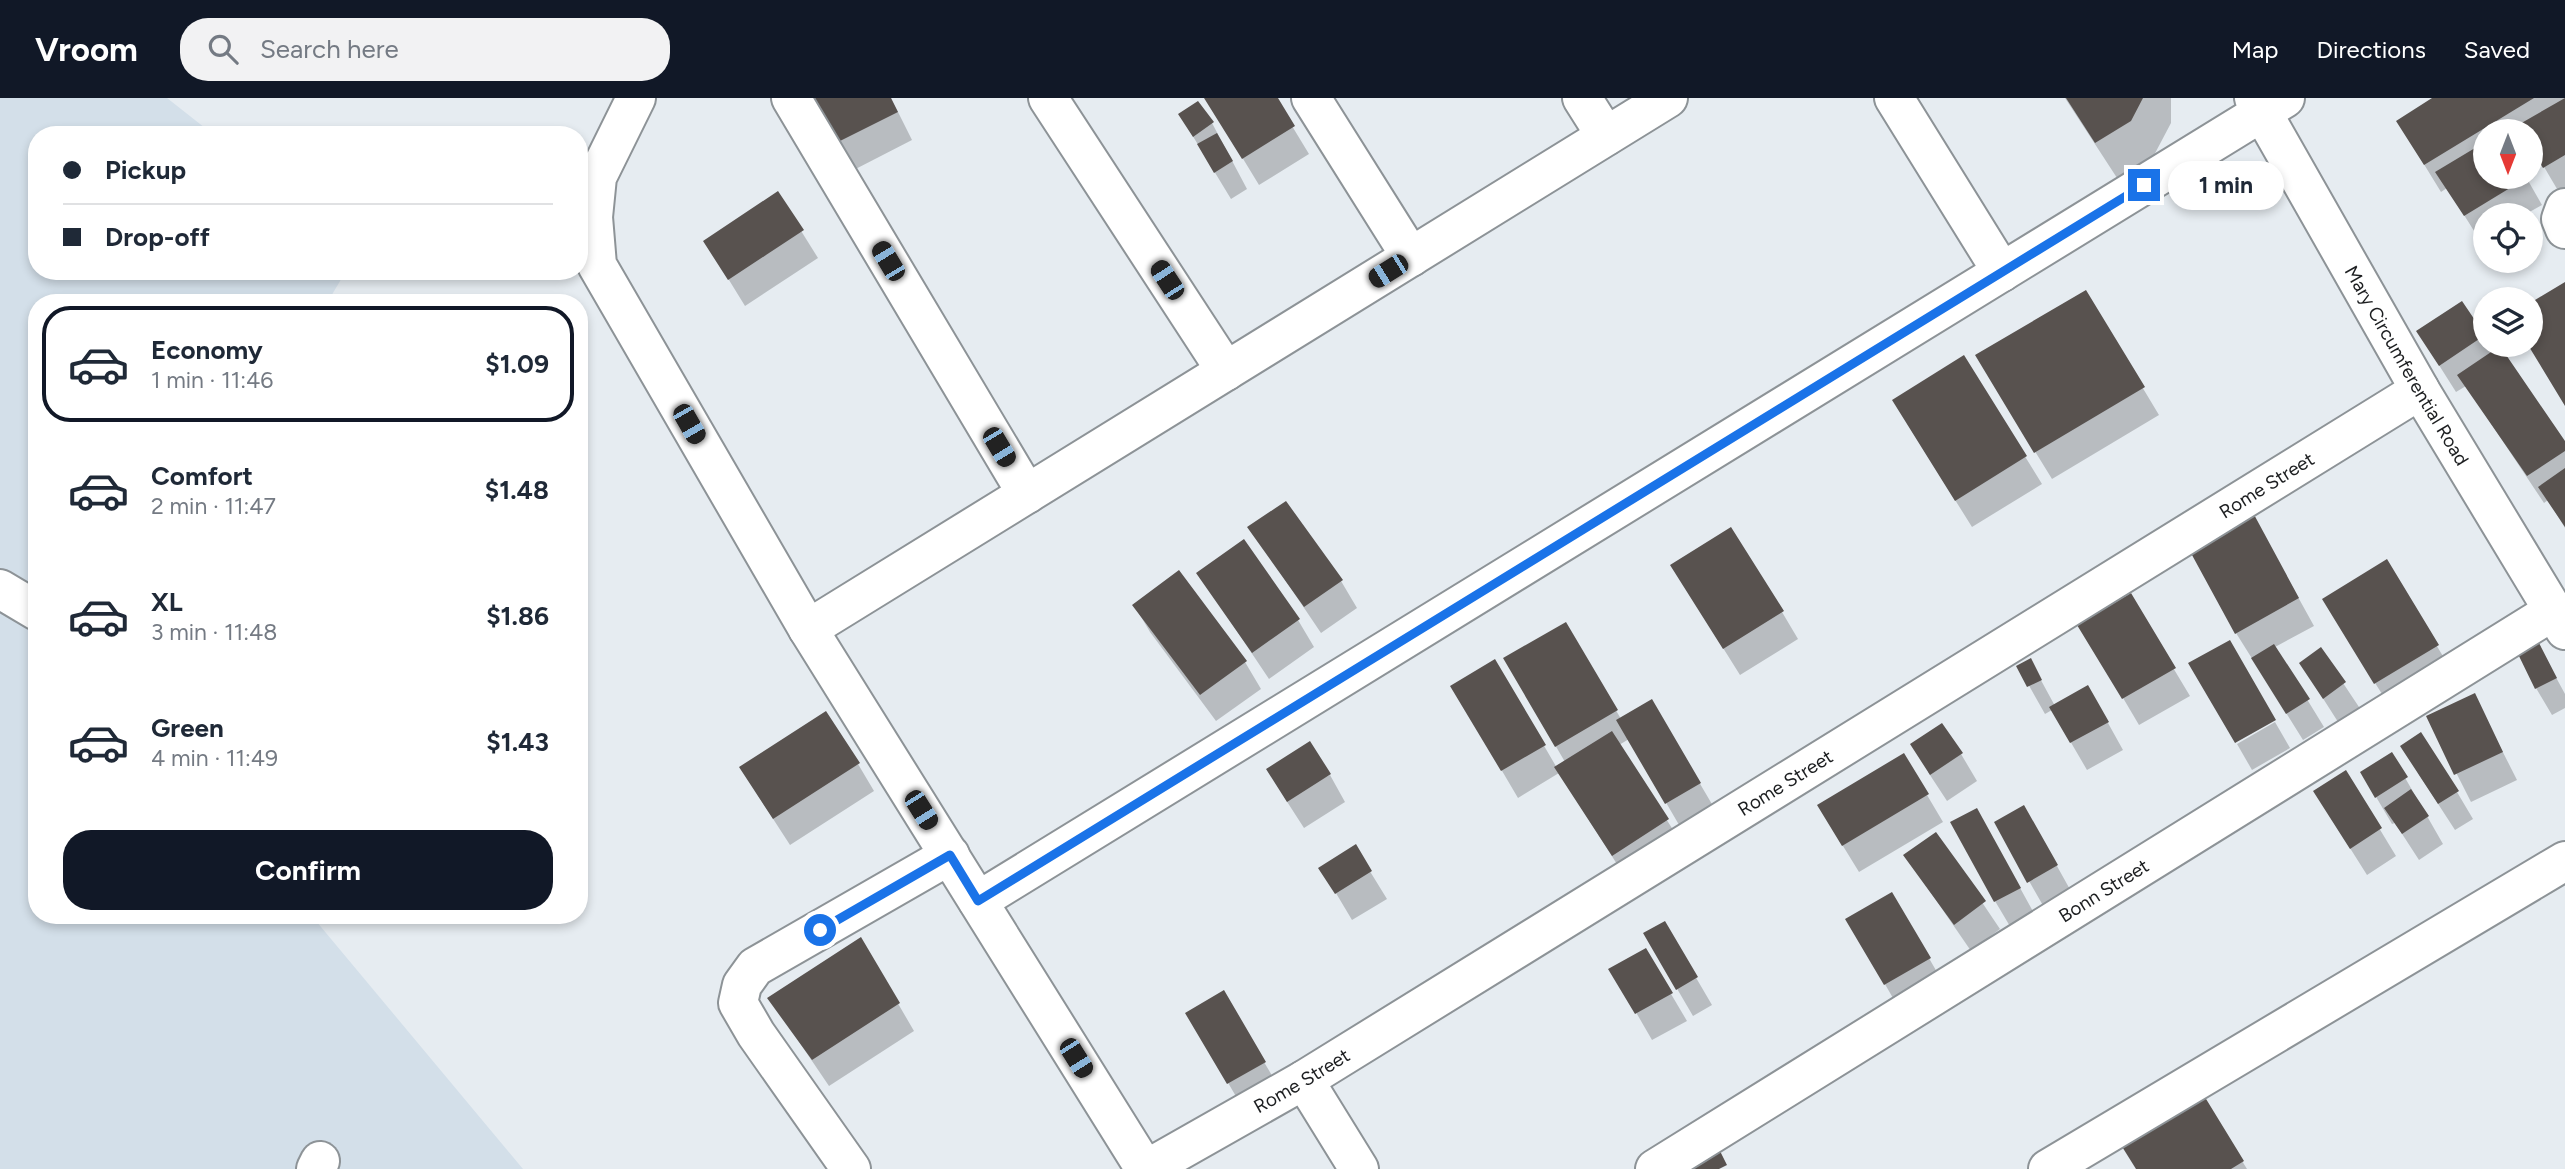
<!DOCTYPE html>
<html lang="en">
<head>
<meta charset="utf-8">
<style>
	:root { --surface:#fff; --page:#f2f2f3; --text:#1f2937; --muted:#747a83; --line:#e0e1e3; --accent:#111827 }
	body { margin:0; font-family:Figtree,sans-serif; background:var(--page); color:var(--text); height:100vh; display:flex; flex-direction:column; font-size:26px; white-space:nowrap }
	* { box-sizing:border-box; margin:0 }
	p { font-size:23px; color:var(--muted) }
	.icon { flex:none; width:38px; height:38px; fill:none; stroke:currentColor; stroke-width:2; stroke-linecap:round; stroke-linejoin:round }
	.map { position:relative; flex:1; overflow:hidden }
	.side { position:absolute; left:28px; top:196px; width:560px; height:630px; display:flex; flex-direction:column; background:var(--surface); border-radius:28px; box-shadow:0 4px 10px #0003 }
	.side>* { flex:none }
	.banner { position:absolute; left:28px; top:28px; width:560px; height:154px; border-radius:28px; box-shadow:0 4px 10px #0003; display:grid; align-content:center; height:154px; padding:0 35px; background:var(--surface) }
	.needle { width:46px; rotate:180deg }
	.fabs { position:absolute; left:2473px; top:21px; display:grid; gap:14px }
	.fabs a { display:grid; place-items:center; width:70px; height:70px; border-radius:50%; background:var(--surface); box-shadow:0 4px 10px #0003; font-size:35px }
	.end { position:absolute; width:32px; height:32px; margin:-16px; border:9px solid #1a73e8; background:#fff; box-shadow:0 0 0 4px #fff }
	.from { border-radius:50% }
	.bubble { position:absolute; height:49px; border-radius:24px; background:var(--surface); box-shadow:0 4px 10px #0003; font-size:23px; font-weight:700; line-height:49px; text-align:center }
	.car { position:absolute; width:21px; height:42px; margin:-21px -10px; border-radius:9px; box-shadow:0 0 5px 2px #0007; background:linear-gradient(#222 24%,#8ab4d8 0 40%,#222 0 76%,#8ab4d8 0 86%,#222 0) }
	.banner b { display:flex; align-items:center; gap:24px; height:66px; font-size:26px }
	.banner b+b { border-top:2px solid var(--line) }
	.banner i { width:18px; height:18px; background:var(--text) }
	ul { padding:12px 0 0; list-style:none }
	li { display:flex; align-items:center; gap:21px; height:116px; margin:0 14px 10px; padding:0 21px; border:4px solid transparent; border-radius:28px }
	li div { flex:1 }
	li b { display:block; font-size:26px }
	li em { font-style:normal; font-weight:700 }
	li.active { border-color:var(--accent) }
	li>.icon { width:63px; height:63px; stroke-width:1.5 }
	.cta { display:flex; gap:14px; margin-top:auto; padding:14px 35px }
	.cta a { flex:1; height:80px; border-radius:28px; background:var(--accent); color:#fff; font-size:28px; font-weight:700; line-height:80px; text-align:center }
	header { display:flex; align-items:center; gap:42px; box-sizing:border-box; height:98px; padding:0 35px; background:var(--accent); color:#fff }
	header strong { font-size:33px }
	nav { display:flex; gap:38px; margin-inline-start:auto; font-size:24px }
	.search { width:490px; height:63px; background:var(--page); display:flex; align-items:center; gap:18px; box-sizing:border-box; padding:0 24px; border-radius:28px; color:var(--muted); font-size:26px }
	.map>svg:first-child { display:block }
	.built { fill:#d3dfe9 }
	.shadow { fill:#0003 }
	.building { fill:#58524f }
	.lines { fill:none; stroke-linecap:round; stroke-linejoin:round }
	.minor-casing { stroke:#8d9397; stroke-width:42 }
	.minor { stroke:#fff; stroke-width:38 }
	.route { stroke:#1a73e8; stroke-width:9 }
	.labels { text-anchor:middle; stroke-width:7; stroke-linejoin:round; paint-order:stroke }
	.street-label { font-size:19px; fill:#1c1e20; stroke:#f3f9fe }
</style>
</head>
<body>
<header>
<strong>Vroom</strong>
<div class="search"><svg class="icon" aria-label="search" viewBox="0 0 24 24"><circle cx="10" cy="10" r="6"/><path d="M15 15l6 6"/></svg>Search here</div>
<nav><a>Map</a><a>Directions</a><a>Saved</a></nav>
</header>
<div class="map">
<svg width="2565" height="1071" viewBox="0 0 2565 1071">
	<rect width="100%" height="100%" fill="#e6ecf1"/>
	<path class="built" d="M 0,0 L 167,0 L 214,37 L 37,37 L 37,173 L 346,173 L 327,205 L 37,205 L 37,817 L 311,817 L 523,1071 L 0,1071 Z"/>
	<path class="shadow" d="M 799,0 L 891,0 L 912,42 L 842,78 Z
		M 1206,0 L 1275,0 L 1309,56 L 1259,87 Z
		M 2065,0 L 2171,0 L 2171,25 L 2152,61 L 2119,83 Z
		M 2436,0 L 2565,0 L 2565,93 L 2560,96 L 2530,45 L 2530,33 L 2485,33 L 2485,79 L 2526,79 L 2542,107 L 2524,117 L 2485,117 L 2485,141 L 2481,144 L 2447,90 L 2441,94 L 2414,50 Z
		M 1180,17 L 1212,25 L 1247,91 L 1231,101 Z
		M 778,96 L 818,160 L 745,208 L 705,143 Z
		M 2085,194 L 2159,317 L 2052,381 L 1993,285 Z
		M 2462,205 L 2485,241 L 2485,247 L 2565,346 L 2565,430 L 2548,402 L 2544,405 L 2466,288 L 2456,294 L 2418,234 Z
		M 1964,260 L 2042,386 L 1972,429 L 1910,330 Z
		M 1250,430 L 1341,483 L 1357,510 L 1321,535 Z
		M 2266,441 L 2314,528 L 2275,549 L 2324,629 L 2303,642 L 2236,535 Z
		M 2386,463 L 2453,575 L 2392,612 L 2340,529 Z
		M 1198,475 L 1298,522 L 1314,549 L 1269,581 Z
		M 1688,494 L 1782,514 L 1798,541 L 1740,577 Z
		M 2130,498 L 2190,598 L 2139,627 L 2080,527 Z
		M 1134,507 L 1245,564 L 1261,591 L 1216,623 L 1150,534 Z
		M 1566,526 L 1621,621 L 1652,604 L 1716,713 L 1682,732 L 1629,641 L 1619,647 L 1684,749 L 1629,785 L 1559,675 L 1518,700 L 1452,588 L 1495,564 L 1557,670 L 1565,664 L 1505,561 Z
		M 2539,548 L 2565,596 L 2565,610 L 2552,617 L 2536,590 Z
		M 2321,552 L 2361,612 L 2340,627 L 2301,566 Z
		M 2030,562 L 2055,608 L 2088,589 L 2123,652 L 2087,672 L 2052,612 L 2045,616 L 2018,568 Z
		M 2474,597 L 2517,682 L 2471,704 L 2428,619 Z
		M 2275,624 L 2290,650 L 2252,672 L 2237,646 Z
		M 1961,656 L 1977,683 L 1947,703 L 1928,674 Z
		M 2392,657 L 2443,746 L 2419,762 L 2395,725 L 2392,726 L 2362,675 Z
		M 858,666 L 874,693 L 790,747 L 757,696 Z
		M 2345,674 L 2396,758 L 2367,777 L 2331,720 Z
		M 2418,675 L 2457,694 L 2473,721 L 2455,732 Z
		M 1330,677 L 1345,704 L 1304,730 L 1284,699 Z
		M 1927,697 L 1943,724 L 1859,774 L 1835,735 Z
		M 2024,709 L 2072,795 L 2045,811 L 1996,725 Z
		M 1936,736 L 2000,831 L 1971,853 L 1905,757 Z
		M 1992,739 L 2035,817 L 2011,830 L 1995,803 Z
		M 1355,749 L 1387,801 L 1352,822 L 1321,770 Z
		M 1892,796 L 1945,888 L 1901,914 L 1848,822 Z
		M 1664,825 L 1712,907 L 1693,918 L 1645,836 Z
		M 861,842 L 914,933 L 829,988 L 770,901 Z
		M 1645,852 L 1687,923 L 1652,942 L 1611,871 Z
		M 1223,895 L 1280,991 L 1244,1012 L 1187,915 Z
		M 2203,999 L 2247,1071 L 2137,1071 Z"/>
	<path class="building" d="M 797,0 L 891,0 L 898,14 L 824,51 Z
		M 1204,0 L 1278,0 L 1295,28 L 1242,61 Z
		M 2066,0 L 2143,0 L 2131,23 L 2095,45 Z
		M 2432,0 L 2534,0 L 2424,67 L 2396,23 Z
		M 2565,0 L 2565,57 L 2543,70 L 2530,48 L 2530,33 L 2522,33 L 2518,27 Z
		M 1198,3 L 1214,24 L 1193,39 L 1178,16 Z
		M 1217,35 L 1233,63 L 1214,75 L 1197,46 Z
		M 2485,44 L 2485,79 L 2528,79 L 2464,118 L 2435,74 Z
		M 778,93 L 804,132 L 728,182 L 703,143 Z
		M 2565,184 L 2565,308 L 2528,247 L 2530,247 L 2530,205 Z
		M 2086,192 L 2145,289 L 2034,355 L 1975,257 Z
		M 2462,203 L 2485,237 L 2439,268 L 2416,233 Z
		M 2500,248 L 2565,343 L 2565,353 L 2527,378 L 2457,277 Z
		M 1964,257 L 2027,358 L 1955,403 L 1892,302 Z
		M 2565,370 L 2565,429 L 2538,389 Z
		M 1286,403 L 1343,482 L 1304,509 L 1247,429 Z
		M 2251,411 L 2299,500 L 2235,536 L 2186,446 Z
		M 1731,429 L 1784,513 L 1723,551 L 1670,467 Z
		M 1244,441 L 1300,521 L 1252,555 L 1196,475 Z
		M 2387,461 L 2439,547 L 2374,586 L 2322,501 Z
		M 1179,472 L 1247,563 L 1200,597 L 1132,507 Z
		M 2131,495 L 2176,570 L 2122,601 L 2077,527 Z
		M 1566,524 L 1618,612 L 1555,649 L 1503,560 Z
		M 2230,542 L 2276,622 L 2235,645 L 2188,565 Z
		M 2539,545 L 2557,580 L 2535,591 L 2518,556 Z
		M 2274,546 L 2310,601 L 2286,616 L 2251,560 Z
		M 2321,549 L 2346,584 L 2323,601 L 2299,565 Z
		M 2031,560 L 2042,582 L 2027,589 L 2016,568 Z
		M 1495,561 L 1546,647 L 1501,673 L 1450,588 Z
		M 2088,587 L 2109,624 L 2070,645 L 2049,609 Z
		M 2475,595 L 2503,654 L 2454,677 L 2426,618 Z
		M 1652,601 L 1701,685 L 1665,706 L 1616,622 Z
		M 826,613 L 860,665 L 773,721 L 739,669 Z
		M 1942,625 L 1963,655 L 1930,677 L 1910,646 Z
		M 1612,633 L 1669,721 L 1612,758 L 1554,669 Z
		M 2421,634 L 2459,693 L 2438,706 L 2400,648 Z
		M 1310,643 L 1331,676 L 1287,704 L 1266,671 Z
		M 2392,654 L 2408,679 L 2375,700 L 2360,674 Z
		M 1904,655 L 1929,696 L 1842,748 L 1817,707 Z
		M 2346,672 L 2382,730 L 2350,751 L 2313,693 Z
		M 2411,691 L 2429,718 L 2402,736 L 2384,710 Z
		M 2024,707 L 2058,767 L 2027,785 L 1994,724 Z
		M 1977,710 L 2021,790 L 1994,804 L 1950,724 Z
		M 1936,734 L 1986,803 L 1954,827 L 1903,757 Z
		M 1356,746 L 1372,773 L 1335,796 L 1318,770 Z
		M 1892,794 L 1931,860 L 1884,887 L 1845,821 Z
		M 1665,823 L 1698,879 L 1676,892 L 1643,835 Z
		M 861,839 L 900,905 L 812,962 L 767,900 Z
		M 1646,850 L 1673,895 L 1635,916 L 1608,871 Z
		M 1224,892 L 1266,964 L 1227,986 L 1185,915 Z
		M 2203,996 L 2244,1063 L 2231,1071 L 2136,1071 L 2121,1047 Z
		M 1720,1053 L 1727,1067 L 1719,1071 L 1680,1071 Z"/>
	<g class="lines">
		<g class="minor-casing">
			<g id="minor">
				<path d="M 636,0 L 597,79 L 593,119 L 597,167 L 808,531 L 1145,1071"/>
				<path d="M 791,0 L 1027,396"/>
				<path d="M 1048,0 L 1226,273"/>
				<path d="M 1311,0 L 1411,159"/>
				<path d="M 1582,0 L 1606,38"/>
				<path d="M 1894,0 L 2002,174"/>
				<path id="s1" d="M 2254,0 L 2420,292 L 2565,532"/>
				<path d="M 2565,110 L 2561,121 L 2565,131"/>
				<path d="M 0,491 L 37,513"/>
				<path d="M 808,531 L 1668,0"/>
				<path d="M 978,803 L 2285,0"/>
				<path d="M 1304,982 L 1359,1071"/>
				<path d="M 316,1071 L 320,1063"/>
				<path d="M 851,1071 L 756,936 L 738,905 L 742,887 L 755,869 L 950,757"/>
				<path id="s2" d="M 1147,1071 L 1304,982 L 2420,292"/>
				<path id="s3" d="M 1655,1071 L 2553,513"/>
				<path d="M 2048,1071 L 2565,763"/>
			</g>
		</g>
		<use href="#minor" class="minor"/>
	</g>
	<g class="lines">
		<path class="route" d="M 820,832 L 950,757 L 978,803 L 2144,87"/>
	</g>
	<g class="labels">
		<g class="street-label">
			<text dy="7" stroke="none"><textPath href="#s1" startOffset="308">Mary Circumferential Road</textPath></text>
			<text dy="7" stroke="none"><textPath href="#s2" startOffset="1312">Rome Street</textPath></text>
			<text dy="7" stroke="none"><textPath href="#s2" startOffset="746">Rome Street</textPath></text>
			<text dy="7" stroke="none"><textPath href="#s3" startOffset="528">Bonn Street</textPath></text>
			<text dy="7" stroke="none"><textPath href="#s2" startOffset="178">Rome Street</textPath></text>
		</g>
	</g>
</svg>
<div class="fabs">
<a><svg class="needle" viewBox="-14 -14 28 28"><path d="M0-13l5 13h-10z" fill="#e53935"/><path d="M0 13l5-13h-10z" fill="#747a83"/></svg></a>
<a><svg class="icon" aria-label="locate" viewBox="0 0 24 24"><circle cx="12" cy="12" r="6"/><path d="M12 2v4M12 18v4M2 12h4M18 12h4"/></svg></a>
<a><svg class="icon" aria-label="layers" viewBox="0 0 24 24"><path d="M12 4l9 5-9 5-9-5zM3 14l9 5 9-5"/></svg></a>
</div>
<i class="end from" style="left:820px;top:832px"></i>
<i class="end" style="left:2144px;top:87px"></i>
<div class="bubble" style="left:2168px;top:63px;width:116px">1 min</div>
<i class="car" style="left:888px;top:163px;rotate:329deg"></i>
<i class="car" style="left:1388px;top:173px;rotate:238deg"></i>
<i class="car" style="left:1167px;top:182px;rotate:327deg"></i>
<i class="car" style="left:689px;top:326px;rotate:150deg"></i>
<i class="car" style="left:999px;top:349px;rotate:149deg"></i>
<i class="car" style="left:921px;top:712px;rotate:148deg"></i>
<i class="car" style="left:1076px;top:960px;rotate:148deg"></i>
<div class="banner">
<b><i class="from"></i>Pickup</b>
<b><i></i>Drop-off</b>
</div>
<section class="side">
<ul>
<li class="active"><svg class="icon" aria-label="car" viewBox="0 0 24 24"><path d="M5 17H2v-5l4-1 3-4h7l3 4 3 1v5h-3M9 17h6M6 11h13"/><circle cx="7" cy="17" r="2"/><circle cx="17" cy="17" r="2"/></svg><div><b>Economy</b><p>1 min · 11:46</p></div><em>$1.09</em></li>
<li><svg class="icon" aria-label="car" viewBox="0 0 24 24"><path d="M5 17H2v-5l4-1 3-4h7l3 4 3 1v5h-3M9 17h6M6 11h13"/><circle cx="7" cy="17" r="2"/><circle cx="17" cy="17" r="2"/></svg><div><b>Comfort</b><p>2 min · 11:47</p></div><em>$1.48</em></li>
<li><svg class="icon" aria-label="car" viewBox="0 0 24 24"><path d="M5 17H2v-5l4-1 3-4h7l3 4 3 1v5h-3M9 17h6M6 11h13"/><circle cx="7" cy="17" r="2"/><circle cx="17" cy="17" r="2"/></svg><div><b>XL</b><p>3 min · 11:48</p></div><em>$1.86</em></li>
<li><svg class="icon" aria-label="car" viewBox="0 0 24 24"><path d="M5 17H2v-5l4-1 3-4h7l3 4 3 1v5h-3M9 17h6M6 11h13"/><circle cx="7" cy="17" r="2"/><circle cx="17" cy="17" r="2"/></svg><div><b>Green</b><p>4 min · 11:49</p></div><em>$1.43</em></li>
</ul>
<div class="cta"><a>Confirm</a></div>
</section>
</div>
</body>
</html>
